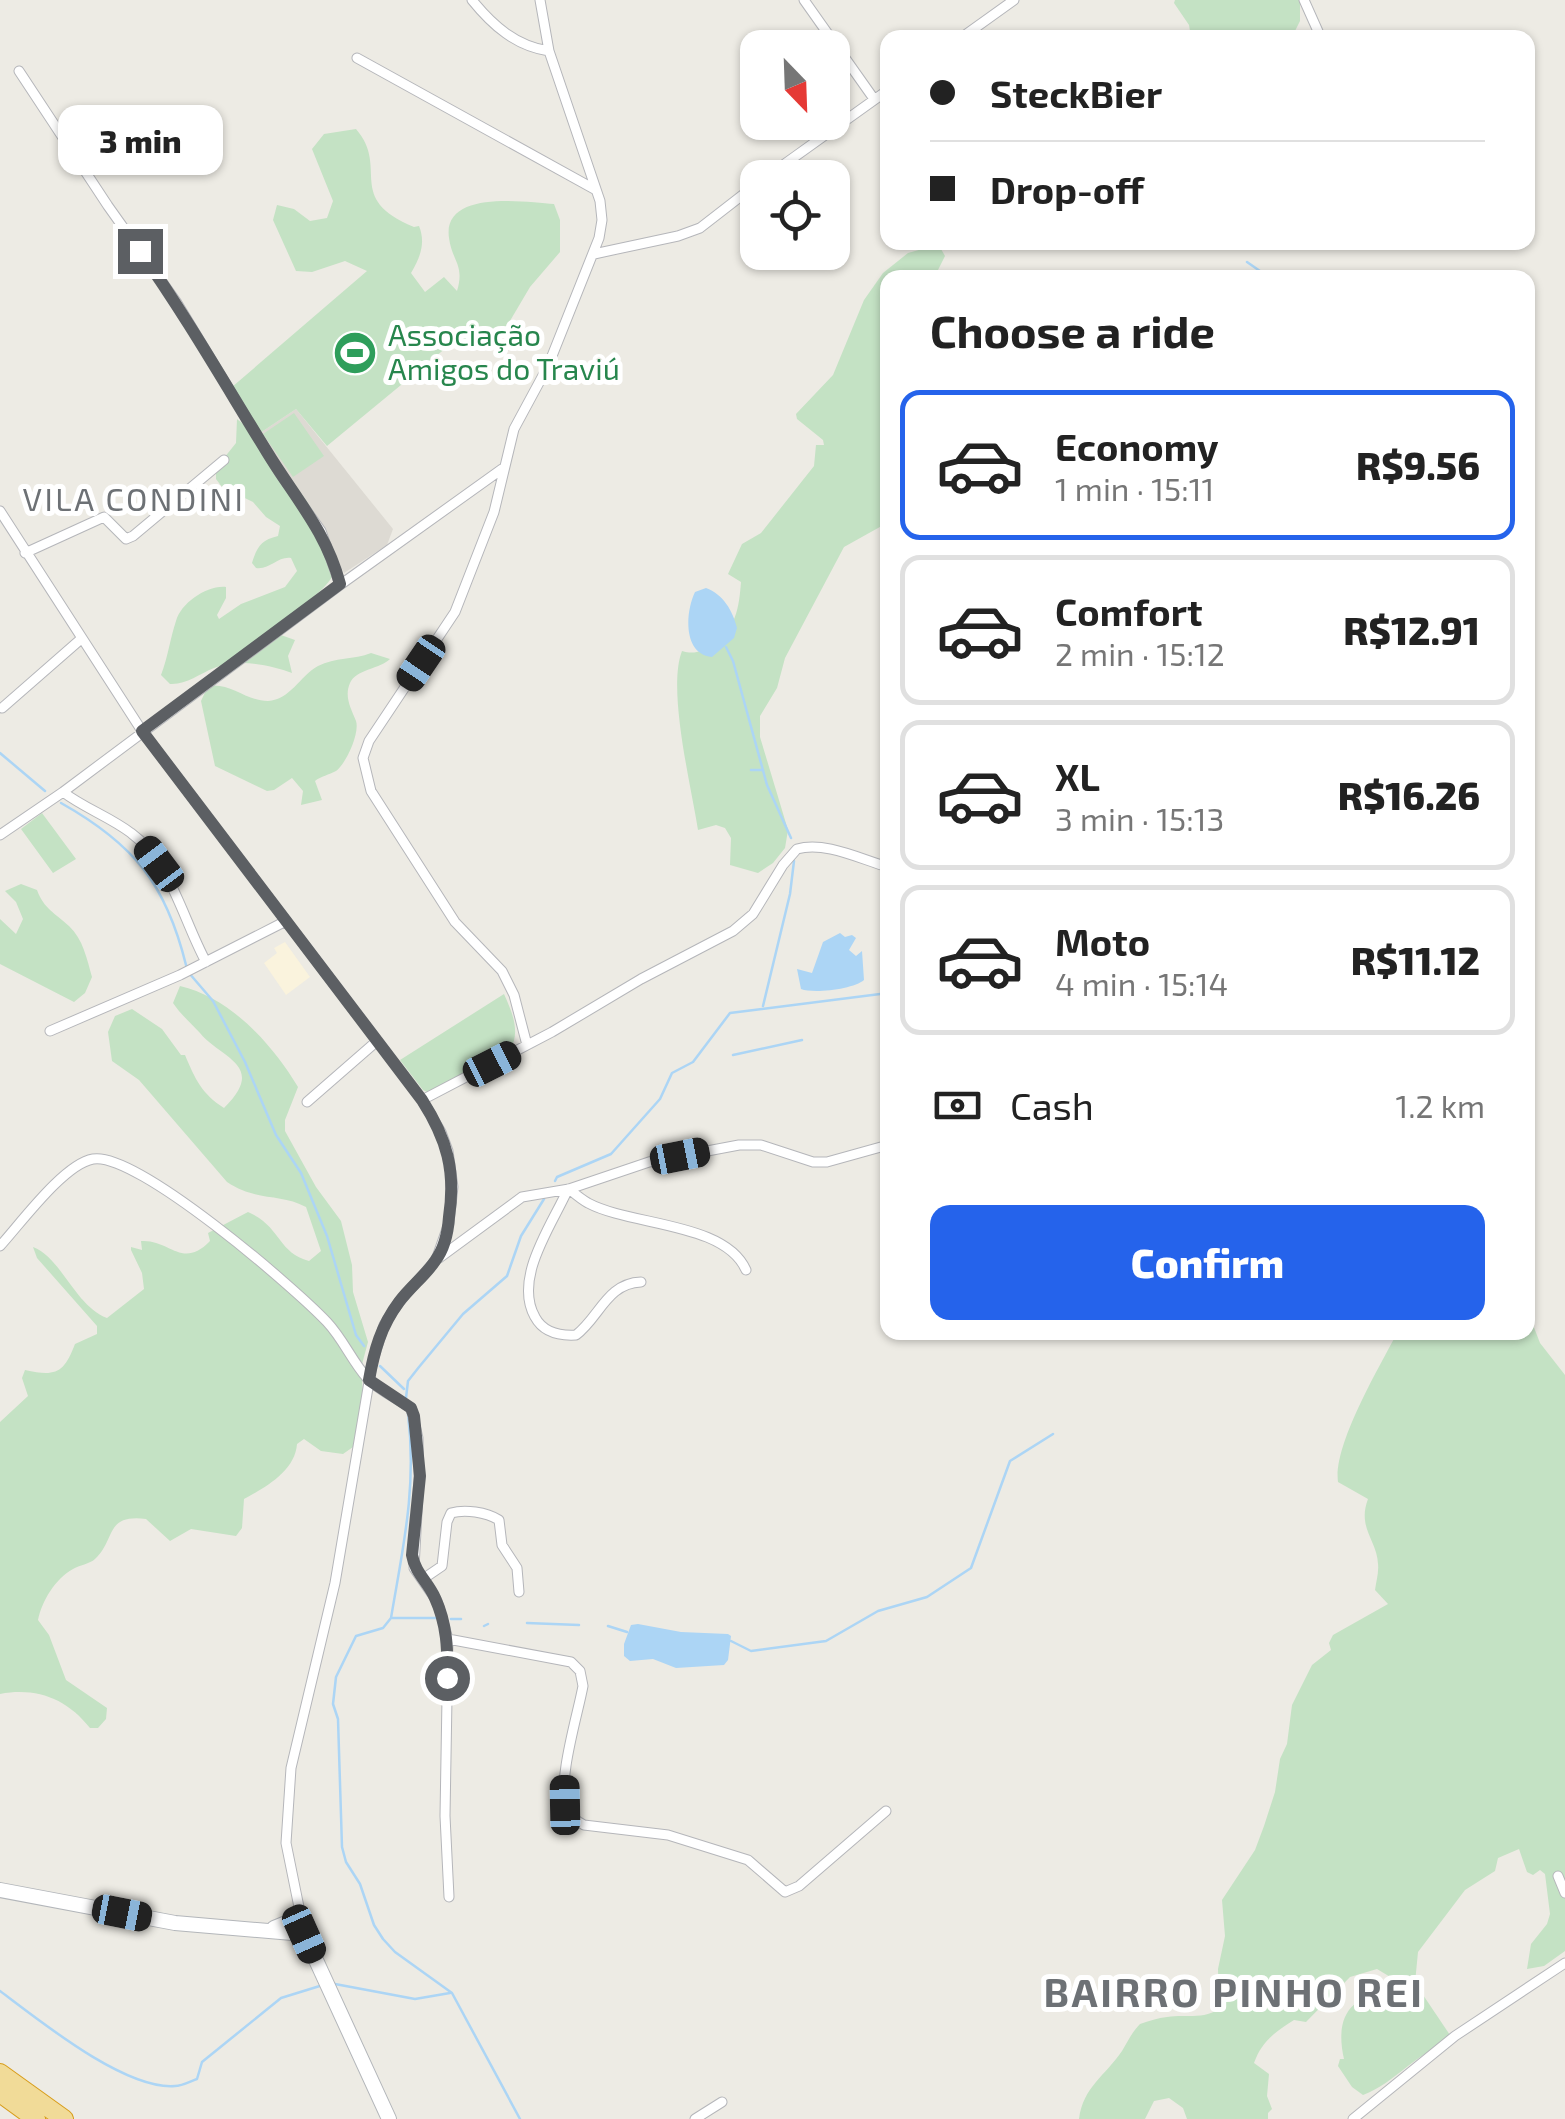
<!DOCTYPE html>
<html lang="en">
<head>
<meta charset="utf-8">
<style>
	:root { --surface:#fff; --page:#f6f6f6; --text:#222; --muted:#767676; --line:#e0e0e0; --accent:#2563eb }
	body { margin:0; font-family:"Exo 2",sans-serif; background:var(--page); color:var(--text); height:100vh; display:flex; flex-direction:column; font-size:38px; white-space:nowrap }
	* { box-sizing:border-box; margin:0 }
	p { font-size:32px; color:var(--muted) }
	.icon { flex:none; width:55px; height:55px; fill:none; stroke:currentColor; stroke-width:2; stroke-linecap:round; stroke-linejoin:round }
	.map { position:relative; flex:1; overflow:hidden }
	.details { position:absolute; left:880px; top:270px; width:655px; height:1070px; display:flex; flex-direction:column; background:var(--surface); border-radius:20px; box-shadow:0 2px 8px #0004 }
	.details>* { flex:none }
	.hud { position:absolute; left:880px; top:30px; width:655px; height:220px; border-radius:20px; box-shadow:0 2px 8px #0004; display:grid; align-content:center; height:220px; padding:0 50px; background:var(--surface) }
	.needle { width:65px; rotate:157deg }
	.fabs { position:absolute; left:740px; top:30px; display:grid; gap:20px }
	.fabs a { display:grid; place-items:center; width:110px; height:110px; border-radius:20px; background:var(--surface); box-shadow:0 2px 8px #0004; font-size:50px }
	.end { position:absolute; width:45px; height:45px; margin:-22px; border:12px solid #5c5f63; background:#fff; box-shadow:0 0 0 5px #fff }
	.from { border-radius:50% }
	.bubble { position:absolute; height:70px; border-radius:20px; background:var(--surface); box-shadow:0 2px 8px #0004; font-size:32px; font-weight:800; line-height:70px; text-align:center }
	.car { position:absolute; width:30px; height:60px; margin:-30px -15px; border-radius:12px; box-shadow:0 0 8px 2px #0007; background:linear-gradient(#222 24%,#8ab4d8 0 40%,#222 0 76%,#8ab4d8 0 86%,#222 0) }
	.hud b { display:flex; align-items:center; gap:35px; height:95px; font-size:38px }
	.hud b+b { border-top:2px solid var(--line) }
	.hud i { width:25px; height:25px; background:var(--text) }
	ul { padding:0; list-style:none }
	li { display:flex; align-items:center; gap:30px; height:150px; margin:0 20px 15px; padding:0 30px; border:5px solid var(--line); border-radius:20px }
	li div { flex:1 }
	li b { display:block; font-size:38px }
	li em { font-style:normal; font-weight:800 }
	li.active { border-color:var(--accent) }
	li>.icon { width:90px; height:90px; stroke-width:1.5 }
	h2 { padding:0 50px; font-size:45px; line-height:120px }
	.pay { display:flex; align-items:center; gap:25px; height:110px; padding:0 50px; font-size:38px }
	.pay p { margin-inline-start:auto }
	.cta { display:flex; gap:20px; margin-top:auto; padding:20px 50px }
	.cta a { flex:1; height:115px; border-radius:20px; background:var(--accent); color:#fff; font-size:40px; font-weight:800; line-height:115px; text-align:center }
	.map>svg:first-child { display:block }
	.commercial { fill:#faf3dd }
	.education { fill:#dddad3 }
	.green { fill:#c4e2c4 }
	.water { fill:#acd5f5 }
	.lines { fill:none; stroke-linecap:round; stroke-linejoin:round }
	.stream { stroke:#acd5f5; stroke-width:2.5 }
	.minor-casing { stroke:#b5b6ba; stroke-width:11 }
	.secondary-casing { stroke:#b3b6ba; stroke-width:16 }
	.motorway-casing { stroke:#d89d1a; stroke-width:20 }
	.minor { stroke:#fff; stroke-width:9 }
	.secondary { stroke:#fff; stroke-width:14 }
	.motorway { stroke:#f1db98; stroke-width:18 }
	.route { stroke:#5c5f63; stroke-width:12 }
	.labels { text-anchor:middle; stroke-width:10; stroke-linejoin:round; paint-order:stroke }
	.leisure-label { font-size:30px; fill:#27864d; stroke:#fff; text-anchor:start }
	.neighbourhood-label { font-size:32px; letter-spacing:2.5px; fill:#6d7175; stroke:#fff }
	.district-label { font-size:40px; font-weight:bold; letter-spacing:2.5px; fill:#6d7175; stroke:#fff }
</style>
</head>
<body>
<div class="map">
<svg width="1565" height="2119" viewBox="0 0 1565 2119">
	<rect width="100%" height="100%" fill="#edebe4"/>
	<path class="commercial" d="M 285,942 L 310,977 L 286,995 L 264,963 L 277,953 L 274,948 Z"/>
	<path class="education" d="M 296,409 L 393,529 L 387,545 L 344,573 L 322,529 L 260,433 Z"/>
	<path class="green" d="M 1175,0 L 1300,0 L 1300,21 L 1292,37 L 1191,37 L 1189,25 L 1174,3 Z
		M 356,129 C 390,168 344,198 414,227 L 419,226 C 426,243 420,258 411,273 L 425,292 L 444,277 L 457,291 C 465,265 452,261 449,238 C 442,189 526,202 554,204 L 560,220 L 560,252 L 530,287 L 507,326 L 470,343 L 458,338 L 327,446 L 296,409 L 260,433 L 232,387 L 367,271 L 345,261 L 312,272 L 296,271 L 273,220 L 277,205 L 294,209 L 310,221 L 327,218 L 333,201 L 312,149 L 324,134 Z
		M 933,246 L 941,249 L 945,256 L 937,272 L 939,277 L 888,278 L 887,523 L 844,547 L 785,658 L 777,688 L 760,716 L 760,737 L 788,830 L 785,848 L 773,863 L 758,873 L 730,865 L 731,838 L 725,828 L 716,825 L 698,830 C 691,785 667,689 682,651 C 695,655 702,651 712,644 C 736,630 739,608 741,582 L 728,574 L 742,544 L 761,533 L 814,466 L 816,445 L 824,445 L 823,440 L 797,419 L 796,414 L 833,375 L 864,300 L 883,273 L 908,253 Z
		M 294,413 L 324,456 L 293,477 L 263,434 Z
		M 237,419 C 263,438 349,543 333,575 C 323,595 291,610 276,629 L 278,634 L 295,640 L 288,656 L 292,673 C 270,665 239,658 214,668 C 199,674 186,685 170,684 L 161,675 C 168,657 170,639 176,621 C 181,603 207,585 226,587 L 226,598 L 217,615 L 219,619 L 241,604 L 285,587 L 297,571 L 291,558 C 278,556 270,570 256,568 L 252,563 C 257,547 261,540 278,536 L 280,526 L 266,517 L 253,502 L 222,487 L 216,479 L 216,468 L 236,443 Z
		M 371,653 L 390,659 C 380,669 356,669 350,683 C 344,697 351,708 356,721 C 360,733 346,764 336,771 C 329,775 321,776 315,781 L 322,800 L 301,805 L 303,791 L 292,778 L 274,790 L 267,791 L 215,766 L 201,701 L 208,686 C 230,682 246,701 268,701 C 290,700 300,676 318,666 C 335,657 354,660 371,653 Z
		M 42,813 L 76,859 L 53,873 L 21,829 Z
		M 21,884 L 37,890 C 44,909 55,913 69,926 C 83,939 87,959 92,977 L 85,993 L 74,1002 L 0,964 L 0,919 L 16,934 L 23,919 L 16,902 L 5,891 Z
		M 180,986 C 231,998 272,1044 298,1087 L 285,1120 L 285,1131 L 316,1187 L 341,1221 L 352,1265 L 353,1292 L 368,1342 L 361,1368 L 363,1393 L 353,1447 L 343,1454 L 321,1451 L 304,1439 L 297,1444 C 295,1471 266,1487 244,1499 L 242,1528 L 236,1536 L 191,1529 L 170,1541 L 146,1519 C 104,1514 116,1540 95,1559 C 90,1564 79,1565 73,1569 C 55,1579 42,1601 38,1620 L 49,1635 L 66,1680 L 107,1708 L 106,1719 L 98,1728 L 90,1728 C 67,1699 37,1687 0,1694 L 0,1422 L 28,1396 L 22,1378 L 25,1370 C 56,1377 64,1373 75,1344 L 97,1334 L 97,1326 L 37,1258 L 33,1247 C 61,1257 75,1306 107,1318 L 144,1289 L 142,1273 L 131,1250 L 131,1247 L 142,1250 L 141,1241 C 170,1239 182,1270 210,1241 L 208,1233 L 248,1212 C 281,1226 277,1252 309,1261 L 321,1251 L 306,1207 C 280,1193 257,1202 227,1182 L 139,1080 L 112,1061 L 108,1032 L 115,1016 L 132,1009 L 162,1029 L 181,1055 L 185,1055 C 195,1079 202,1094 224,1108 C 268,1065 220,1058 200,1033 C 191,1023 181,1015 173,1003 Z
		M 504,994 C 512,1012 521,1032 510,1050 L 429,1093 L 423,1090 L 400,1060 Z
		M 1528,1312 L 1540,1343 L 1565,1375 L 1565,1951 L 1544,1966 L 1527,1969 L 1531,1944 L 1547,1924 L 1550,1914 L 1545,1874 L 1540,1870 L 1533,1875 L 1527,1872 L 1519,1849 L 1498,1858 L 1495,1871 L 1465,1890 L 1418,1952 L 1415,1983 L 1454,2041 C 1418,2049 1396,2083 1363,2095 L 1352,2087 L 1338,2066 L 1340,2059 L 1344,2059 C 1335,2019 1348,1995 1391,1992 L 1392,1978 L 1377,1969 L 1350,1977 L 1306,2022 L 1294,2020 C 1275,2032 1262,2041 1254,2063 L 1269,2074 L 1267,2096 L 1272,2109 L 1268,2113 L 1268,2119 L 1187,2119 L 1183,2108 L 1169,2098 L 1154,2101 L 1145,2119 L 1079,2119 C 1083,2087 1105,2076 1122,2051 C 1128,2041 1132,2032 1140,2024 C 1149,2021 1158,2018 1167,2017 C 1186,2014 1202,2020 1219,2009 L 1218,1969 L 1225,1936 L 1222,1900 L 1255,1850 L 1264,1826 L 1275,1792 L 1280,1759 L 1287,1744 L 1292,1705 L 1312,1665 L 1331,1650 L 1329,1643 L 1333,1635 L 1388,1604 L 1375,1590 C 1376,1582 1379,1572 1378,1564 C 1377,1540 1357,1528 1368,1499 L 1338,1482 C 1333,1445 1379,1368 1397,1333 L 1528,1332 Z"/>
	<path class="water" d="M 706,588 C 723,594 733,611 737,628 L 734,638 L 712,657 C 683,654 685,613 695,592 Z
		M 840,933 L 845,937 L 852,935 L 856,938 L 849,950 L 856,956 L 862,951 L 864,980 C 854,989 814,994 801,989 L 797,969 L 812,973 L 823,942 Z
		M 638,1624 L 681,1632 L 728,1634 L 731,1636 L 728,1660 L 724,1665 L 676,1668 L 653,1659 L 630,1661 L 624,1656 L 624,1644 L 631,1625 Z"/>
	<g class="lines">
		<path class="stream" d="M 1247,262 L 1270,278
			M 726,647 L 733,661 L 767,785 L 791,838
			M 0,753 L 45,791
			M 751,770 L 763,770
			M 61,803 C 134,844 166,884 186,965
			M 189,973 L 213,1001 L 245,1062 L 276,1135 L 301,1173 L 327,1236 L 356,1335 L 364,1346
			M 763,1006 L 790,894 L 794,861
			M 733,1055 L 802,1040
			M 555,1181 L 557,1177 L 611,1154 L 660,1099 L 672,1073 L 693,1062 L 730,1013 L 888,993
			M 380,1366 L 404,1389
			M 406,1398 L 408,1381 L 419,1367 L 463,1314 L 507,1276 L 521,1236 L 544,1199
			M 408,1414 C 417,1488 403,1547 391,1618 L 383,1628 L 356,1636 L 336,1677 L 333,1704 L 338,1719 L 342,1847 L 346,1862 L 360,1884 L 374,1925 L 383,1939 L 395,1952 L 452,1993 L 520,2119
			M 391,1618 L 437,1618
			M 451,1619 L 461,1619
			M 527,1623 L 579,1625
			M 484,1626 L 488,1624
			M 608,1626 L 627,1632
			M 731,1641 L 751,1651 L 826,1641 L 878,1611 L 927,1597 L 971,1568 L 1010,1461 L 1053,1434
			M 335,1984 L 415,1999 L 450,1993
			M 0,1991 C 40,2021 125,2090 175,2086 C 182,2086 191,2081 197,2079 L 202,2062 L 281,1998 L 323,1985"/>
		<g class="minor-casing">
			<path id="minor" d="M 472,0 C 493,26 516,46 549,51
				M 804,0 L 874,99
				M 1304,0 L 1321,38
				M 961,38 L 1014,0
				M 357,58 L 596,190
				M 19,71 L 108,206 L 177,303 L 279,472 L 321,531 L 340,585
				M 765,178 L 888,90
				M 594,254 L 678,236 L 700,228 L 758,183
				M 0,511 L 142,731 L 422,1100 L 441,1132 L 448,1151 L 453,1187 L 449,1223 L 436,1260 L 399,1302 L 384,1325 L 372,1364 L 335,1583 L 291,1768 L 286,1843 L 301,1917
				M 25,553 L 104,517 L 126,539 L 133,536 L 224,460
				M 2,708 L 81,639
				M 63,792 C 84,808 110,817 131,833 C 171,862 183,920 206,962
				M 0,835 L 63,792 L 340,585 L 502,469
				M 50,1031 L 180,975 L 286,921
				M 527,1045 L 514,995 L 502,971 L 455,922 L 371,791 L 363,758 L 369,741 L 455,612 L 494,512 L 514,429 L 548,366 L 599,238 L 602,220 L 600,201 L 549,51 L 540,0
				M 422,1100 L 552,1032 L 641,979 L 733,931 L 753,914 L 783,865 L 797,849 C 825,841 860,859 888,867
				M 307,1102 L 377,1041
				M 568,1189 C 552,1225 513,1278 535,1317 C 543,1332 559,1336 576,1335 C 599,1318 607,1283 641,1282
				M 569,1189 C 575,1194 582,1200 588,1203 C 631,1226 725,1222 746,1270
				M 0,1246 C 21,1223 64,1164 93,1159 C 136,1151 295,1288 327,1322 C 343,1339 352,1361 367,1378 C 378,1390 397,1398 411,1408 L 418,1438 L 419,1476 L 414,1568 L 437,1601 L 448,1639 L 445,1816 L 449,1897
				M 439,1258 L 522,1197 L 569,1189 L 649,1162 L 739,1145 L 761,1145 L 813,1162 L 827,1162 L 888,1145
				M 423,1579 L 442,1566 L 447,1522 L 451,1513 C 465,1509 486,1512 499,1520 L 502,1545 L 517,1568 L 519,1592
				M 448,1639 L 571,1662 L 580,1671 L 583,1686 C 578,1714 556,1784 567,1808 C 570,1816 576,1821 584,1825 L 668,1835 L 748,1860 L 785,1892 L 799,1886 L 886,1811
				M 1558,1876 L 1565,1893
				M 695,2119 L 722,2102
				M 1353,2119 L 1455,2036 L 1565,1963"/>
		</g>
		<g class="secondary-casing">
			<path id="secondary" d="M 0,1890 L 175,1923 L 304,1934
				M 274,1928 L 301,1917 L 304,1934 L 389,2119"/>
		</g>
		<g class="motorway-casing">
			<path id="motorway" d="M 0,2073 L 64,2119
				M 0,2093 L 36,2119"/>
		</g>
		<use href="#minor" class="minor"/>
		<use href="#secondary" class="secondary"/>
		<use href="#motorway" class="motorway"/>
	</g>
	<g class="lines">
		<path class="route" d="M 140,251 C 186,316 225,384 267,452 C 295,498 326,531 340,584 L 142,731 L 422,1100 C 447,1139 456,1171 449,1217 C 448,1232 444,1249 435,1261 C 425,1276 410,1287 399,1302 C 381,1326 374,1351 369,1380 L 411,1408 L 414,1416 L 420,1476 L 412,1555 C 415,1573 428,1582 435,1598 C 447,1624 448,1650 447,1678"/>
	</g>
	<defs>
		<g id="stadium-disc" transform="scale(2.25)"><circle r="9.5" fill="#2e9e5b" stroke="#fff"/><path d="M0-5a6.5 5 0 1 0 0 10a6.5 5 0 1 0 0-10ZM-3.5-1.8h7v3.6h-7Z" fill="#fff"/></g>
	</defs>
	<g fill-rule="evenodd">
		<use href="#stadium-disc" x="355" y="353"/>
	</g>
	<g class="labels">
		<g class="leisure-label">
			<text x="388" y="346">Associação<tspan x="388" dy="34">Amigos do Traviú</tspan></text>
		</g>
		<g class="neighbourhood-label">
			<text x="134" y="511">VILA CONDINI</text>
		</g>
		<g class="district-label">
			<text x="1234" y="2007">BAIRRO PINHO REI</text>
		</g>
	</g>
</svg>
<div class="fabs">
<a><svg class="needle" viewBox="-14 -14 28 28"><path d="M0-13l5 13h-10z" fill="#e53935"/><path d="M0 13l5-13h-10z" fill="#767676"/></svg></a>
<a><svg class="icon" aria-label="locate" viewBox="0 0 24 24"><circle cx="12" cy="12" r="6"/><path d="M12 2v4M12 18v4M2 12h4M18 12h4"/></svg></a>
</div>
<i class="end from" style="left:447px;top:1678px"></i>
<i class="end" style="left:140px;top:251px"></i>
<div class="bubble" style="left:58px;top:105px;width:165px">3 min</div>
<i class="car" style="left:421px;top:663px;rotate:214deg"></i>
<i class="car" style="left:159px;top:864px;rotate:323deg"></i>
<i class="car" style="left:492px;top:1064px;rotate:63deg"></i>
<i class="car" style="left:680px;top:1156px;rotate:79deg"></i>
<i class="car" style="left:565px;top:1805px;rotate:359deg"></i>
<i class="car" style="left:122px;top:1913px;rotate:101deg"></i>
<i class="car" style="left:304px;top:1934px;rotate:156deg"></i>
<div class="hud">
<b><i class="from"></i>SteckBier</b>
<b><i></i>Drop-off</b>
</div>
<section class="details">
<h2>Choose a ride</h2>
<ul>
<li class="active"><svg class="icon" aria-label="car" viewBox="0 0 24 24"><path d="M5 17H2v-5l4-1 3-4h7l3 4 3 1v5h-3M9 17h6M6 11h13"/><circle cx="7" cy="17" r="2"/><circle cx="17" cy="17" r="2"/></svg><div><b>Economy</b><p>1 min · 15:11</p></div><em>R$9.56</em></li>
<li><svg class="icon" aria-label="car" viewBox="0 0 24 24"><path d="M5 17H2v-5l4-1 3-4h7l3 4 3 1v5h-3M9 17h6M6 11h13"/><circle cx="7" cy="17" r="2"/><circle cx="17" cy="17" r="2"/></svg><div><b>Comfort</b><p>2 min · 15:12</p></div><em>R$12.91</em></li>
<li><svg class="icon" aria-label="car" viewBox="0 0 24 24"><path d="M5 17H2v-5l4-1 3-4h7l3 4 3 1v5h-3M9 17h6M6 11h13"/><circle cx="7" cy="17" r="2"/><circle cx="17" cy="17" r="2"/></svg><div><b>XL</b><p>3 min · 15:13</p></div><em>R$16.26</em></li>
<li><svg class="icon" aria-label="car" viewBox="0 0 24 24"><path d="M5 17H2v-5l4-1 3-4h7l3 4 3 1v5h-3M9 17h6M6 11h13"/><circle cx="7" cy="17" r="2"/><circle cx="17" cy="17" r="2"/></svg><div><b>Moto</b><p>4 min · 15:14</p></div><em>R$11.12</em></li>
</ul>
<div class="pay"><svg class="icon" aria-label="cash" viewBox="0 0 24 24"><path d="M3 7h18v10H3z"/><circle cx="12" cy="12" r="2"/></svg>Cash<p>1.2 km</p></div>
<div class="cta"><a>Confirm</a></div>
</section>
</div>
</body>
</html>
